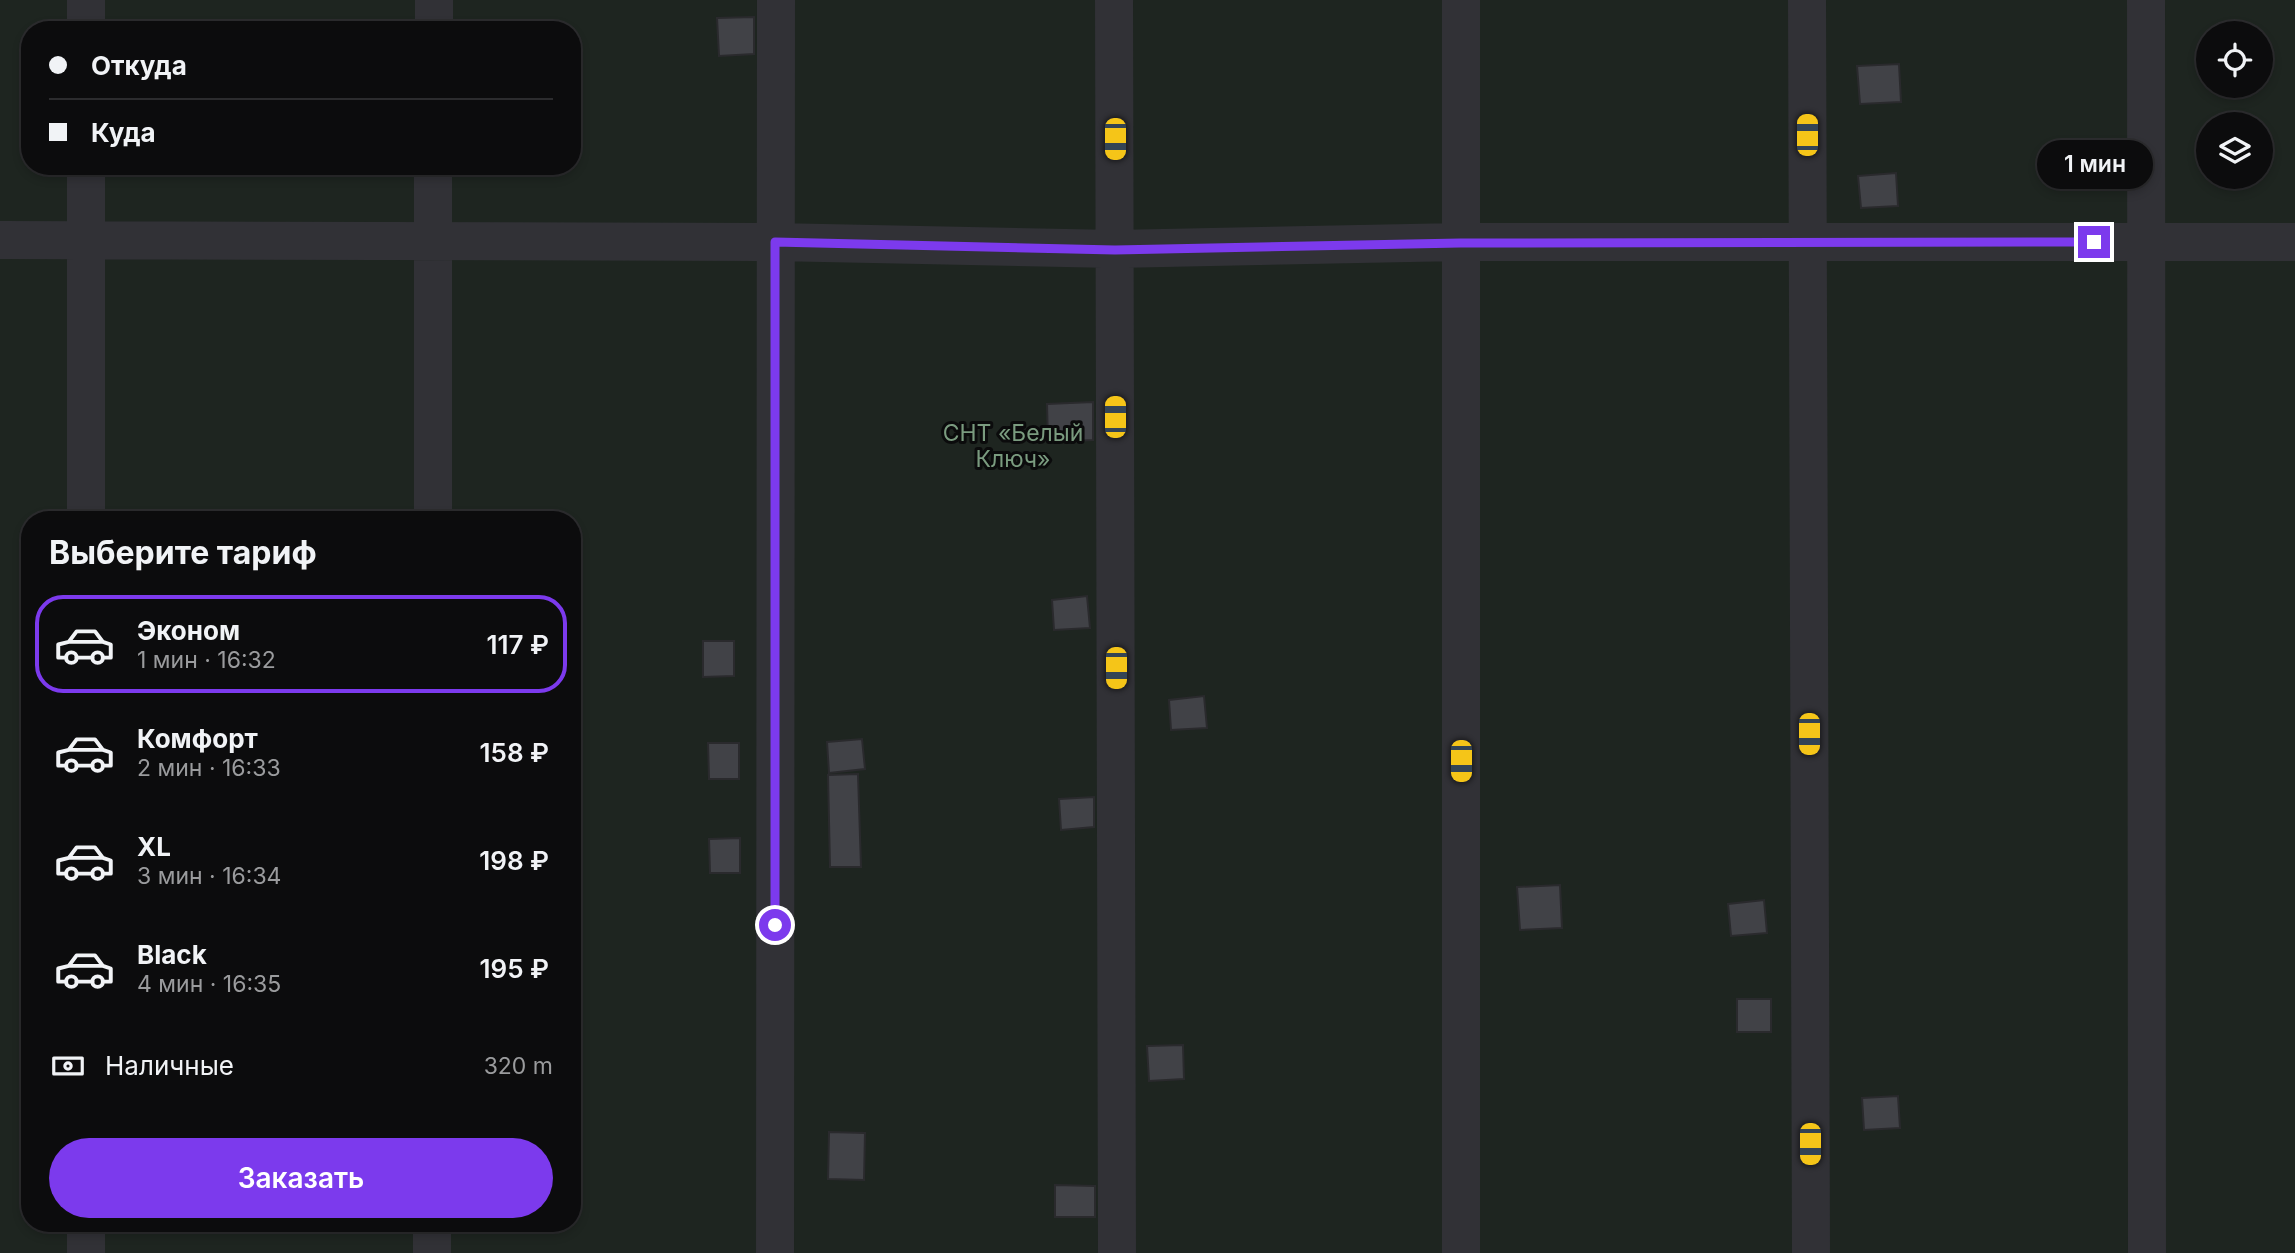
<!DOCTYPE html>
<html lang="ru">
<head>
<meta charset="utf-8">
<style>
	:root { --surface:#0c0c0d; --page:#1a1a1b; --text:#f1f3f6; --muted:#9a9b9d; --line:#2c2c2e; --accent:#7c3aed }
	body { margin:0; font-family:Inter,sans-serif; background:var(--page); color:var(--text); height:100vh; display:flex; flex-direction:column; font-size:26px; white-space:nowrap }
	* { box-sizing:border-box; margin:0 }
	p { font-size:23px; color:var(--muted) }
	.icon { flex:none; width:38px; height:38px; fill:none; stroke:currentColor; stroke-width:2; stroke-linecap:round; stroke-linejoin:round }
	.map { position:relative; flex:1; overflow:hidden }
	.panel { position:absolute; left:21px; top:511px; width:560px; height:721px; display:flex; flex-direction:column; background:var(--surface); border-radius:28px; box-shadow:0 4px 10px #0003,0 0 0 2px var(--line) }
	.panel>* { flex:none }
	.guide { position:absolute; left:21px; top:21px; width:560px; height:154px; border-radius:28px; box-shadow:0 4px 10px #0003,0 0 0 2px var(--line); display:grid; align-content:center; height:154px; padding:0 28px; background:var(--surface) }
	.controls { position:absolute; left:2196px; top:21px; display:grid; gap:14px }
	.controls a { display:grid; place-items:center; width:77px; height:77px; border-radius:50%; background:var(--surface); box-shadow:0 4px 10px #0003,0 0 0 2px var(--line); font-size:35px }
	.end { position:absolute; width:32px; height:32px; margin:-16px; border:9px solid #7c3aed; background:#fff; box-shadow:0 0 0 4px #fff }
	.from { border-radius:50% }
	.bubble { position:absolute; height:49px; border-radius:24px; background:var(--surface); box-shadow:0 4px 10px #0003,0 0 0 2px var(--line); font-size:23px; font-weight:600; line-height:49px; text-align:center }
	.car { position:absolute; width:21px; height:42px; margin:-21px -10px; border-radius:9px; box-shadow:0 0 5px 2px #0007; background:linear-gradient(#f5c518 24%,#345 0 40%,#f5c518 0 76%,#345 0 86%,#f5c518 0) }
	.guide b { display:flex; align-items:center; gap:24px; height:66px; font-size:26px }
	.guide b+b { border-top:2px solid var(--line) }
	.guide i { width:18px; height:18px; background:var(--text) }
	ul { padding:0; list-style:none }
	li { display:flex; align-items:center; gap:21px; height:98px; margin:0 14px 10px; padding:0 14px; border:4px solid transparent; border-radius:28px }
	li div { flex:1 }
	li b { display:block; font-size:26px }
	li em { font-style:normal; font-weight:600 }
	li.selected { border-color:var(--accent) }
	li>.icon { width:63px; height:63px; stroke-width:1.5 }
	h2 { padding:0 28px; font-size:32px; line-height:84px }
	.pay { display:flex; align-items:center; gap:18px; height:77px; padding:0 28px; font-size:26px }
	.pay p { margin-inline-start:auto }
	.action { display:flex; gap:14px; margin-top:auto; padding:14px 28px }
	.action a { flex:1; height:80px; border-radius:42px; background:var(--accent); color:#fff; font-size:28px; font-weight:600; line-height:80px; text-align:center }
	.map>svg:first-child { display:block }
	.green { fill:#1e2520; fill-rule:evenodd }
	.building { fill:#414247; stroke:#2a2a2d; stroke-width:2 }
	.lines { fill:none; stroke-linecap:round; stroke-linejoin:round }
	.minor { stroke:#313136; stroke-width:38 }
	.route { stroke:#7c3aed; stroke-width:9 }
	.labels { text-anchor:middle; stroke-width:6; stroke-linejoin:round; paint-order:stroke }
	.park-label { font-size:23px; fill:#7a9b7f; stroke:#0b0b0c }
</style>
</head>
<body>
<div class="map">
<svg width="2295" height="1253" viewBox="0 0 2295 1253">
	<rect width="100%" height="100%" fill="#101011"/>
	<path class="green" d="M 0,0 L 2295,0 L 2295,1253 L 0,1253 ZM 30,30 L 572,30 L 572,166 L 30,166 ZM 2208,33 L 2261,33 L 2261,86 L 2208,86 ZM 2208,124 L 2261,124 L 2261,177 L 2208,177 ZM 30,520 L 572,520 L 572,1223 L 30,1223 Z"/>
	<path class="building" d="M 754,17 L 754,54 L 719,56 L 717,18 Z
		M 1899,64 L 1901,102 L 1860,104 L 1857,66 Z
		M 1896,173 L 1898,206 L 1861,208 L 1858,176 Z
		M 1093,402 L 1093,440 L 1048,442 L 1047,404 Z
		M 1087,596 L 1090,628 L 1054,630 L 1052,600 Z
		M 703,641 L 734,641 L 734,676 L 703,677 Z
		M 1204,696 L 1207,728 L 1171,730 L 1169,700 Z
		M 862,739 L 865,769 L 829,773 L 827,742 Z
		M 708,743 L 739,743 L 739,779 L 709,779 Z
		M 858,774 L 861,867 L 830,867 L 828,775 Z
		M 1094,797 L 1094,827 L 1061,830 L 1059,799 Z
		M 740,838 L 740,873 L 710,873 L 709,839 Z
		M 1560,885 L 1562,928 L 1520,930 L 1517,887 Z
		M 1764,900 L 1767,933 L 1731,936 L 1728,904 Z
		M 1737,999 L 1771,999 L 1771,1032 L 1737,1032 Z
		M 1183,1045 L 1184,1079 L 1149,1081 L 1147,1046 Z
		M 1898,1096 L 1900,1128 L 1864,1130 L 1862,1098 Z
		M 829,1132 L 865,1133 L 864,1180 L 828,1179 Z
		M 1055,1185 L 1095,1186 L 1095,1217 L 1055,1217 Z"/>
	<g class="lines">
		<path class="minor" d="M 86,0 L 86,30
			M 1114,0 L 1117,1253
			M 1807,0 L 1811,1253
			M 2146,0 L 2147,1253
			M 434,30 L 434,0
			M 0,240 L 775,242 L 1115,249 L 1460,242 L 2295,242
			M 86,520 L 86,166
			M 433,520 L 433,166
			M 86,1253 L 86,1223
			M 432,1253 L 432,1223
			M 775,1253 L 776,0
			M 1461,1253 L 1461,0"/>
	</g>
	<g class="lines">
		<path class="route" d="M 775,925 L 775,242 L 1115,250 L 1460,243 L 2094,242"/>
	</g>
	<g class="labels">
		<g class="park-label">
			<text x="1013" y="441">СНТ «Белый<tspan x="1013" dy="26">Ключ»</tspan></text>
		</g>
	</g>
</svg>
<div class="controls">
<a><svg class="icon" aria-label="locate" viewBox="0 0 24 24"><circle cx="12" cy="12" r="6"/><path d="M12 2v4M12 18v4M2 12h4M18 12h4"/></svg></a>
<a><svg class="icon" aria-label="layers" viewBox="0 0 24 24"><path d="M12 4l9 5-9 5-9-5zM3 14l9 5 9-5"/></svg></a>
</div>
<i class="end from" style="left:775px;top:925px"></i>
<i class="end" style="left:2094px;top:242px"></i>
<div class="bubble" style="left:2037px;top:140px;width:116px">1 мин</div>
<i class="car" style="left:1807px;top:135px;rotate:0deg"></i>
<i class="car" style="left:1115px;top:139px;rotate:180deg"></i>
<i class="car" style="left:1115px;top:417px;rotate:0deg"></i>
<i class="car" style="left:1116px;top:668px;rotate:180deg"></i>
<i class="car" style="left:1809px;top:734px;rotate:180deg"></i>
<i class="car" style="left:1461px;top:761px;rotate:180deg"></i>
<i class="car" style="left:1810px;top:1144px;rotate:180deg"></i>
<div class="guide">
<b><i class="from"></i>Откуда</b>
<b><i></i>Куда</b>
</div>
<section class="panel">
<h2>Выберите тариф</h2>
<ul>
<li class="selected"><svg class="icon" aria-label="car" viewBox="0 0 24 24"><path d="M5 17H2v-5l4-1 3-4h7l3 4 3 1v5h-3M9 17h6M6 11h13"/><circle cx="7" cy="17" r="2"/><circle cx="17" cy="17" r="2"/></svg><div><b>Эконом</b><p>1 мин · 16:32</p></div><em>117 ₽</em></li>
<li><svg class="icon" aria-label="car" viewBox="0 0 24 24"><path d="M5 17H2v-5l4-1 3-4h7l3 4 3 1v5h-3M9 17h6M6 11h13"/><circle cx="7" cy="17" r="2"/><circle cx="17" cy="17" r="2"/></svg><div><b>Комфорт</b><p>2 мин · 16:33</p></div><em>158 ₽</em></li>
<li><svg class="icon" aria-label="car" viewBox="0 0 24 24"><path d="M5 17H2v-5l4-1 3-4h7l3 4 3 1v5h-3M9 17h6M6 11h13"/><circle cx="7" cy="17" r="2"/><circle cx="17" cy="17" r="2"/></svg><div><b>XL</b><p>3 мин · 16:34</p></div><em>198 ₽</em></li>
<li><svg class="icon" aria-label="car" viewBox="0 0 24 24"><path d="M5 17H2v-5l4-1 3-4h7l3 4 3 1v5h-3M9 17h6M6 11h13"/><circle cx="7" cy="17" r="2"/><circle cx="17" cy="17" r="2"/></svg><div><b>Black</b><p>4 мин · 16:35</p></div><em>195 ₽</em></li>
</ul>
<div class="pay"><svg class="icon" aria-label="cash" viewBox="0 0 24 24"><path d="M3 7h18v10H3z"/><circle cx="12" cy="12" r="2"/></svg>Наличные<p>320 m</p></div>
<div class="action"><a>Заказать</a></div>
</section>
</div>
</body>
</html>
